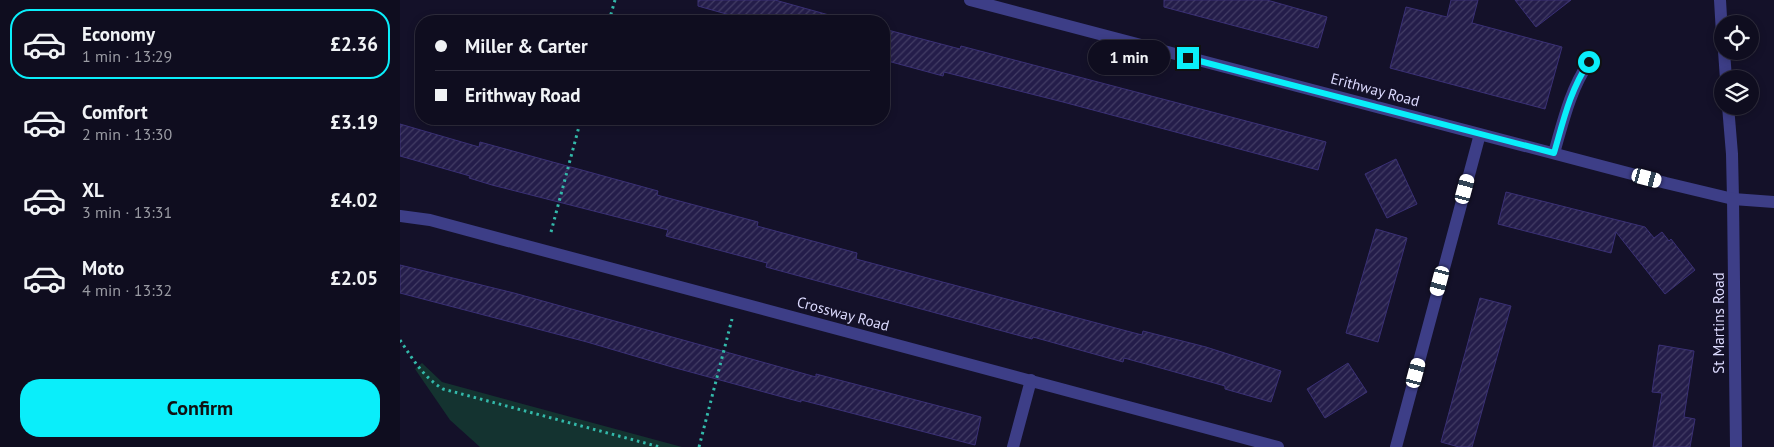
<!DOCTYPE html>
<html lang="en">
<head>
<meta charset="utf-8">
<style>
	:root { --surface:#0f0d1f; --page:#1d1b2c; --text:#f1f3f6; --muted:#9b9ca4; --line:#2f2d3d; --accent:#0aeefa }
	body { margin:0; font-family:"PT Sans",sans-serif; background:var(--page); color:var(--text); height:100vh; display:flex; flex-direction:column; font-size:19px; white-space:nowrap }
	* { box-sizing:border-box; margin:0 }
	p { font-size:16px; color:var(--muted) }
	.icon { flex:none; width:28px; height:28px; fill:none; stroke:currentColor; stroke-width:2; stroke-linecap:round; stroke-linejoin:round }
	.map { position:relative; flex:1; overflow:hidden }
	.panel { display:flex; flex-direction:column; background:var(--surface); width:400px }
	.panel>* { flex:none }
	.top-card { position:absolute; left:15px; top:15px; width:475px; height:110px; border-radius:20px; box-shadow:0 2px 8px #0003,0 0 0 1px var(--line); display:grid; align-content:center; height:110px; padding:0 20px; background:var(--surface) }
	.tools { position:absolute; left:1314px; top:15px; display:grid; gap:10px }
	.tools a { display:grid; place-items:center; width:45px; height:45px; border-radius:50%; background:var(--surface); box-shadow:0 2px 8px #0003,0 0 0 1px var(--line); font-size:25px }
	.end { position:absolute; width:22px; height:22px; margin:-11px; border:6px solid #0aeefa; background:#111; box-shadow:0 0 0 2px #111 }
	.from { border-radius:50% }
	.bubble { position:absolute; height:35px; border-radius:18px; background:var(--surface); box-shadow:0 2px 8px #0003,0 0 0 1px var(--line); font-size:16px; font-weight:800; line-height:35px; text-align:center }
	.car { position:absolute; width:15px; height:30px; margin:-15px -8px; border-radius:6px; box-shadow:0 0 4px 1px #0007; background:linear-gradient(#fff 24%,#345 0 40%,#fff 0 76%,#345 0 86%,#fff 0) }
	.top-card b { display:flex; align-items:center; gap:18px; height:48px; font-size:19px }
	.top-card b+b { border-top:1px solid var(--line) }
	.top-card i { width:12px; height:12px; background:var(--text) }
	ul { padding:9px 0 0; list-style:none }
	li { display:flex; align-items:center; gap:15px; height:70px; margin:0 10px 8px; padding:0 10px; border:2px solid transparent; border-radius:20px }
	li div { flex:1 }
	li b { display:block; font-size:19px }
	li em { font-style:normal; font-weight:800 }
	li.active { border-color:var(--accent) }
	li>.icon { width:45px; height:45px; stroke-width:1.5 }
	.button { display:flex; gap:10px; margin-top:auto; padding:10px 20px }
	.button a { flex:1; height:58px; border-radius:20px; background:var(--accent); color:#111; font-size:20px; font-weight:800; line-height:58px; text-align:center }
	main { display:flex; flex:1; min-height:0 }
	.map>svg:first-child { display:block }
	.green { fill:#143330 }
	.building { fill:url(#building-hatch); stroke:#3a3075 }
	.lines { fill:none; stroke-linecap:round; stroke-linejoin:round }
	.path { stroke:#33b9aa; stroke-width:3; stroke-dasharray:2.5 4; stroke-linecap:butt }
	.lane { stroke:#3d3e87; stroke-width:12 }
	.street { stroke:#3d3e87; stroke-width:12 }
	.route { stroke:#0aeefa; stroke-width:6 }
	.labels { text-anchor:middle; stroke-width:4; stroke-linejoin:round; paint-order:stroke }
	.street-label { font-size:15px; fill:#dcdafe; stroke:#141129 }
</style>
</head>
<body>
<main>
<section class="panel">
<ul>
<li class="active"><svg class="icon" aria-label="car" viewBox="0 0 24 24"><path d="M5 17H2v-5l4-1 3-4h7l3 4 3 1v5h-3M9 17h6M6 11h13"/><circle cx="7" cy="17" r="2"/><circle cx="17" cy="17" r="2"/></svg><div><b>Economy</b><p>1 min · 13:29</p></div><em>£2.36</em></li>
<li><svg class="icon" aria-label="car" viewBox="0 0 24 24"><path d="M5 17H2v-5l4-1 3-4h7l3 4 3 1v5h-3M9 17h6M6 11h13"/><circle cx="7" cy="17" r="2"/><circle cx="17" cy="17" r="2"/></svg><div><b>Comfort</b><p>2 min · 13:30</p></div><em>£3.19</em></li>
<li><svg class="icon" aria-label="car" viewBox="0 0 24 24"><path d="M5 17H2v-5l4-1 3-4h7l3 4 3 1v5h-3M9 17h6M6 11h13"/><circle cx="7" cy="17" r="2"/><circle cx="17" cy="17" r="2"/></svg><div><b>XL</b><p>3 min · 13:31</p></div><em>£4.02</em></li>
<li><svg class="icon" aria-label="car" viewBox="0 0 24 24"><path d="M5 17H2v-5l4-1 3-4h7l3 4 3 1v5h-3M9 17h6M6 11h13"/><circle cx="7" cy="17" r="2"/><circle cx="17" cy="17" r="2"/></svg><div><b>Moto</b><p>4 min · 13:32</p></div><em>£2.05</em></li>
</ul>
<div class="button"><a>Confirm</a></div>
</section>
<div class="map">
<svg width="1374" height="447" viewBox="0 0 1374 447">
	<defs>
		<pattern id="building-hatch" width="6" height="6" patternUnits="userSpaceOnUse" patternTransform="scale(1.25)"><rect width="6" height="6" fill="#241d4a"/><path d="M-1 1l2-2M0 6l6-6M5 7l2-2" fill="none" stroke="#433d65"/></pattern>
	</defs>
	<rect width="100%" height="100%" fill="#141129"/>
	<path class="green" d="M 22,363 L 42,382 L 282,447 L 80,447 L 50,420 L 15,369 Z"/>
	<path class="building" d="M 298,0 L 375,0 L 429,15 L 428,21 L 351,21 L 298,6 Z
		M 764,0 L 867,0 L 927,17 L 918,48 L 764,7 Z
		M 1051,0 L 1078,0 L 1072,23 L 1162,47 L 1145,109 L 990,68 L 1006,7 L 1047,17 Z
		M 1115,0 L 1171,0 L 1136,27 Z
		M 484,29 L 560,49 L 561,46 L 926,142 L 918,170 L 663,102 L 544,72 L 543,76 L 484,60 Z
		M 0,124 L 79,147 L 80,142 L 258,191 L 257,195 L 358,222 L 357,226 L 457,253 L 456,259 L 742,335 L 743,331 L 806,347 L 881,371 L 871,402 L 825,389 L 825,386 L 757,367 L 724,358 L 723,362 L 633,337 L 632,339 L 366,267 L 367,263 L 266,236 L 268,230 L 92,185 L 69,178 L 70,176 L 0,156 Z
		M 996,159 L 1017,204 L 987,218 L 965,174 Z
		M 1106,192 L 1245,227 L 1254,238 L 1262,232 L 1269,241 L 1271,239 L 1295,270 L 1265,294 L 1216,232 L 1211,253 L 1098,224 Z
		M 976,229 L 1007,238 L 978,342 L 946,333 Z
		M 0,265 L 114,293 L 416,377 L 416,374 L 581,417 L 575,445 L 401,400 L 401,402 L 272,367 L 187,342 L 0,293 Z
		M 1080,298 L 1111,306 L 1072,447 L 1059,447 L 1041,442 Z
		M 1259,345 L 1294,351 L 1284,417 L 1295,419 L 1290,447 L 1253,447 L 1262,393 L 1252,392 Z
		M 948,363 L 967,392 L 925,418 L 907,389 Z"/>
	<g class="lines">
		<path class="path" d="M 209,21 L 215,0
			M 151,232 L 181,119
			M 0,340 C 12,358 23,377 43,389 L 260,447
			M 299,447 L 332,319"/>
		<path class="lane" d="M 1320,0 L 1322,34
			M 1324,51 L 1326,79
			M 1328,106 L 1332,154 L 1333,199
			M 1154,153 C 1163,122 1170,90 1189,62"/>
		<path class="street" d="M 570,0 L 1266,183 L 1333,199 L 1374,202
			M 1333,199 L 1336,447
			M 0,216 L 30,220 L 878,447
			M 613,447 L 631,380
			M 996,447 L 1080,134"/>
	</g>
	<g class="lines">
		<path class="route" d="M 788,58 L 1154,153 C 1163,122 1170,90 1189,62"/>
	</g>
	<g class="labels">
		<g class="street-label">
			<text transform="translate(975 90) rotate(15)" y="5">Erithway Road</text>
			<text transform="translate(443 314) rotate(15)" y="5">Crossway Road</text>
			<text transform="translate(1319 323) rotate(-90)" y="5">St Martins Road</text>
		</g>
	</g>
</svg>
<div class="tools">
<a><svg class="icon" aria-label="locate" viewBox="0 0 24 24"><circle cx="12" cy="12" r="6"/><path d="M12 2v4M12 18v4M2 12h4M18 12h4"/></svg></a>
<a><svg class="icon" aria-label="layers" viewBox="0 0 24 24"><path d="M12 4l9 5-9 5-9-5zM3 14l9 5 9-5"/></svg></a>
</div>
<i class="end from" style="left:1189px;top:62px"></i>
<i class="end" style="left:788px;top:58px"></i>
<div class="bubble" style="left:688px;top:40px;width:82px">1 min</div>
<i class="car" style="left:1247px;top:178px;rotate:105deg"></i>
<i class="car" style="left:1065px;top:189px;rotate:15deg"></i>
<i class="car" style="left:1040px;top:281px;rotate:195deg"></i>
<i class="car" style="left:1016px;top:373px;rotate:15deg"></i>
<div class="top-card">
<b><i class="from"></i>Miller &amp; Carter</b>
<b><i></i>Erithway Road</b>
</div>
</div>
</main>
</body>
</html>
